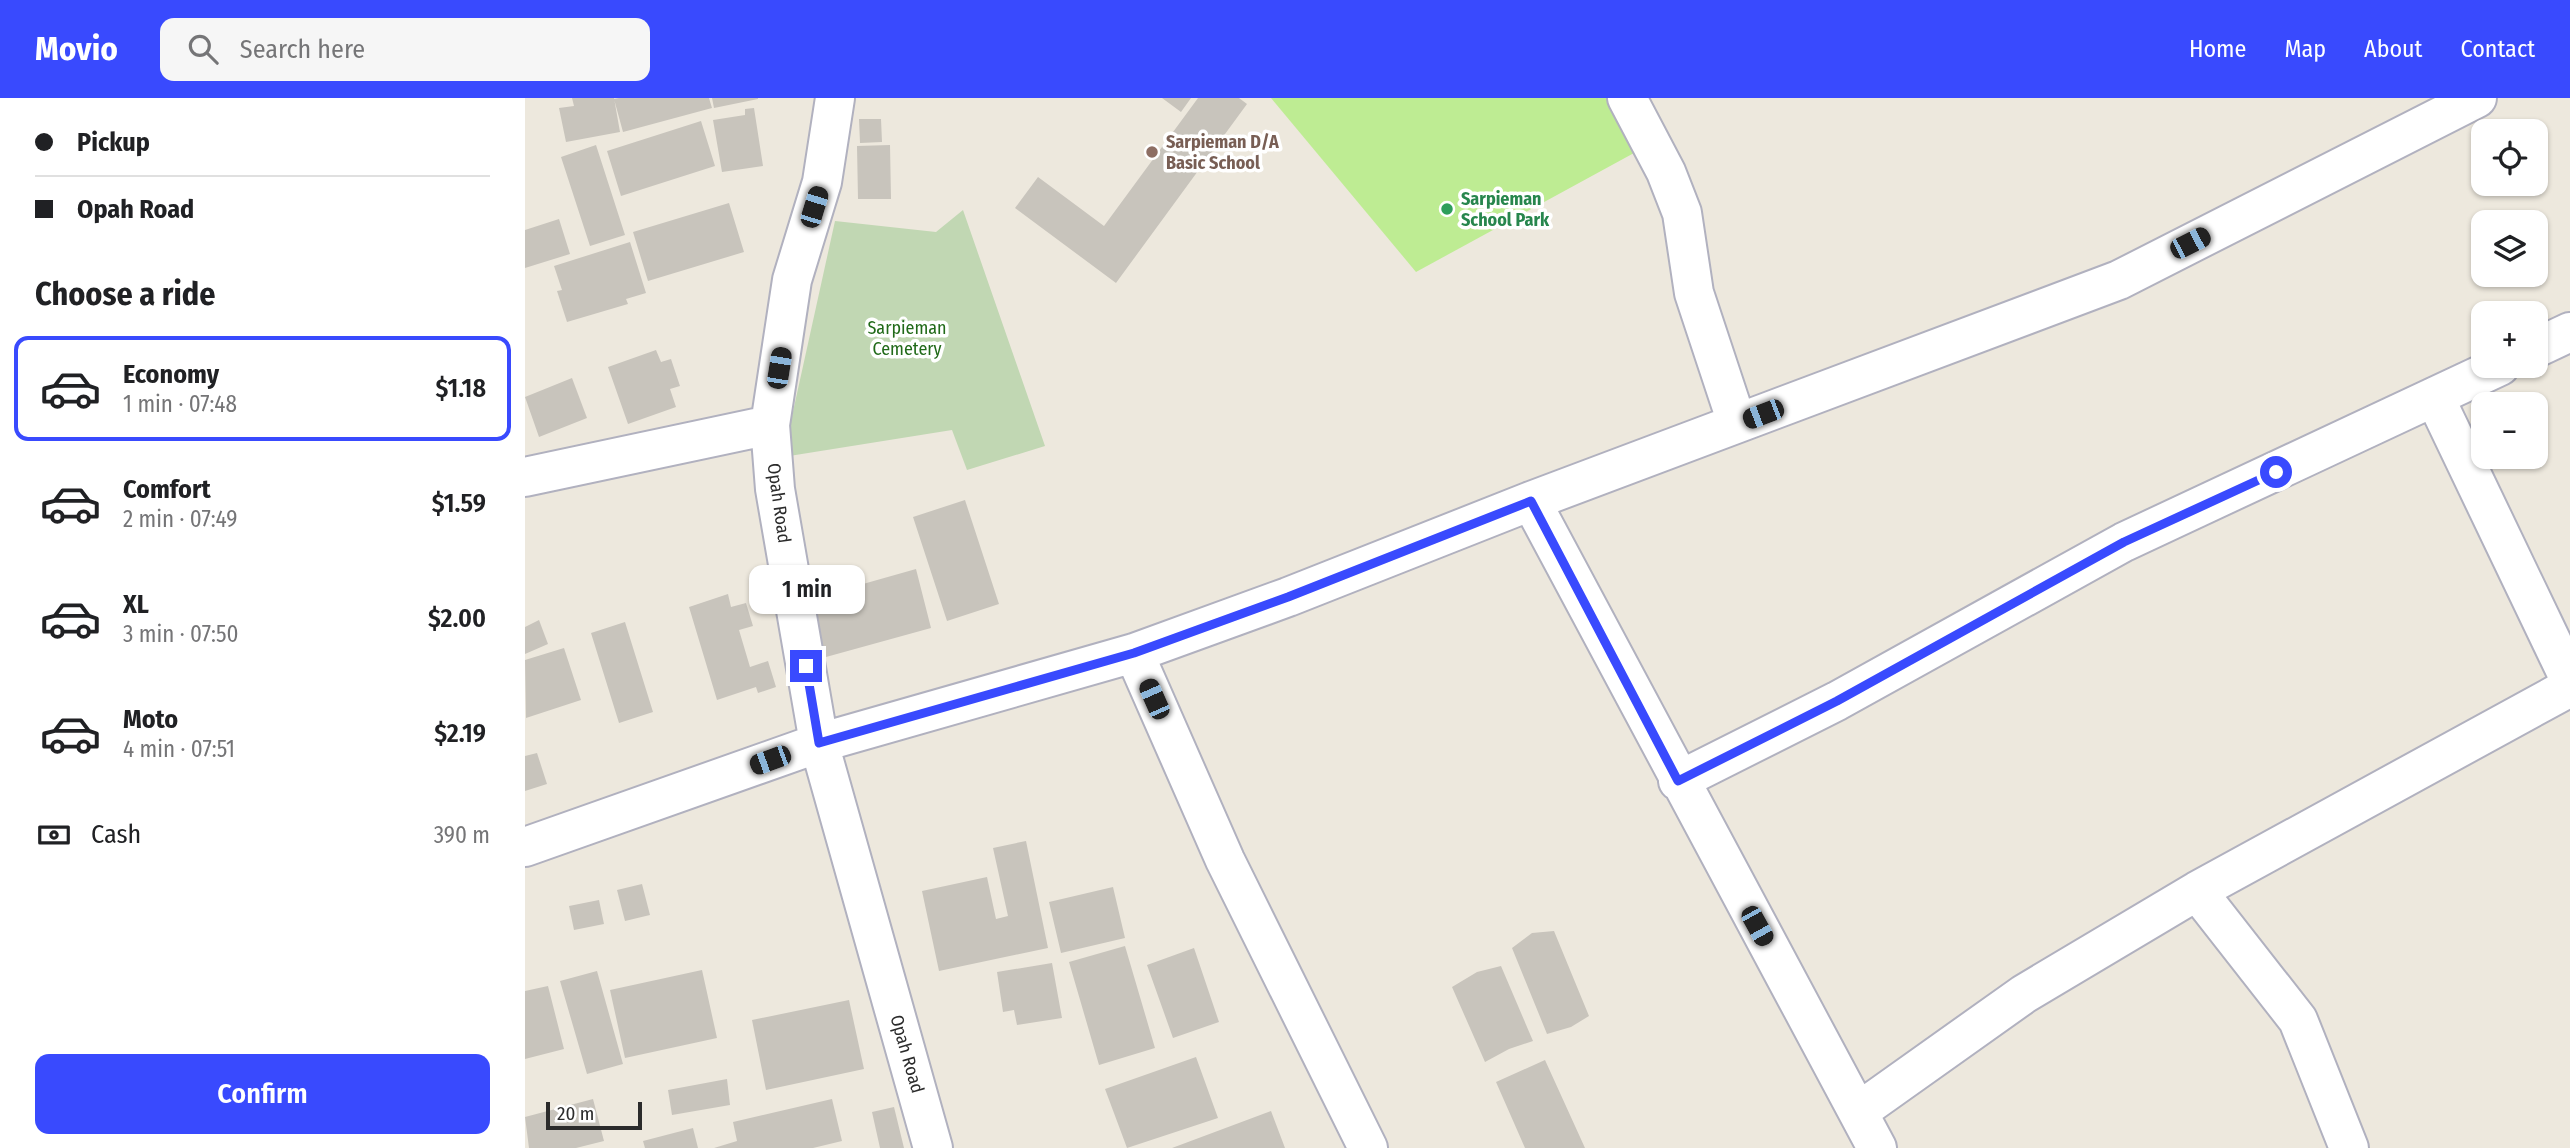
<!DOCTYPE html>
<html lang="en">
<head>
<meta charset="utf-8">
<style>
	:root { --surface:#fff; --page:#f6f6f6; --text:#202124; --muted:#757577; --line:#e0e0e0; --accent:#394afe }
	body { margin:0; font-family:"Fira Sans Condensed",sans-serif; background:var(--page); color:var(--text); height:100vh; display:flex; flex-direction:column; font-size:26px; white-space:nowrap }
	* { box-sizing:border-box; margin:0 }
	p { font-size:23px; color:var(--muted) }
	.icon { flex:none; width:38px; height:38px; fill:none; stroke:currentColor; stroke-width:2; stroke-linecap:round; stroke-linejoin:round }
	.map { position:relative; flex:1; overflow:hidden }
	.panel { display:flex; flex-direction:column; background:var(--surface); width:525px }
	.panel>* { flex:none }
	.hud { display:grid; align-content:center; height:154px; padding:0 35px; background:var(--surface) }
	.controls { position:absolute; left:1946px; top:21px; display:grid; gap:14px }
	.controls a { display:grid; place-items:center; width:77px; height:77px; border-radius:14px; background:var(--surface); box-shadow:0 2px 5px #0004; font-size:35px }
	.scale { position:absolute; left:21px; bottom:18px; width:96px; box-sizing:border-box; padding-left:7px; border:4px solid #2b2b2b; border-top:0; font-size:19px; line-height:24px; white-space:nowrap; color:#2b2b2b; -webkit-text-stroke:5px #fff; paint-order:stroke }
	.end { position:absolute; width:32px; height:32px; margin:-16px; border:9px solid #394afe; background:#fff; box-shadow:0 0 0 4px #fff }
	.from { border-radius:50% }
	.bubble { position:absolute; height:49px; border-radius:14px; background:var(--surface); box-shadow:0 2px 5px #0004; font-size:23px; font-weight:600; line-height:49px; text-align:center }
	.car { position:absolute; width:21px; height:42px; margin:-21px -10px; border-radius:9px; box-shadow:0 0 5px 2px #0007; background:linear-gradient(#222 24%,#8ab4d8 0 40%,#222 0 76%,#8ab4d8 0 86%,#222 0) }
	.hud b { display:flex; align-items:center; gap:24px; height:66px; font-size:26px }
	.hud b+b { border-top:2px solid var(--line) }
	.hud i { width:18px; height:18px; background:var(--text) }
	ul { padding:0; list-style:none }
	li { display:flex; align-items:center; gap:21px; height:105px; margin:0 14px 10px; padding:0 21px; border:4px solid transparent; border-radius:14px }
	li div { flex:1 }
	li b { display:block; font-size:26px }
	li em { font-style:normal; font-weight:600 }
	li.on { border-color:var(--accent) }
	li>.icon { width:63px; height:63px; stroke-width:1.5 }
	h2 { padding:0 35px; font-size:32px; line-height:84px }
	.pay { display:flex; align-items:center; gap:18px; height:77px; padding:0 35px; font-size:26px }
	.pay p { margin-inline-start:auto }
	.primary-button { display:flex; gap:14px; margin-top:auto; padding:14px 35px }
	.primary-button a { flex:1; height:80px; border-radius:14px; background:var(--accent); color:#fff; font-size:28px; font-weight:600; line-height:80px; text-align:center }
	header { display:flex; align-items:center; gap:42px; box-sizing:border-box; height:98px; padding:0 35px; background:var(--accent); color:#fff }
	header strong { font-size:33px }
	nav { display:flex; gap:38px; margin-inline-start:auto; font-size:24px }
	.search { width:490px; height:63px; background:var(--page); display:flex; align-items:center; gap:18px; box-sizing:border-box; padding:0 24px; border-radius:14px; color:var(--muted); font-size:26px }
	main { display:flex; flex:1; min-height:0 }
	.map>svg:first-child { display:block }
	.cemetery { fill:#c1d7b3 }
	.pitch { fill:#beec93 }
	.building { fill:#c8c4bc }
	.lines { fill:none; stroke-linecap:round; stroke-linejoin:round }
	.street-casing { stroke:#b1b1bf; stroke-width:42 }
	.street { stroke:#fff; stroke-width:38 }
	.route { stroke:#394afe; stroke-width:9 }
	.education-dot { fill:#8d6e63; stroke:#fff; stroke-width:2.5 }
	.leisure-dot { fill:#2e9e5b; stroke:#fff; stroke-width:2.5 }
	.labels { text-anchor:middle; stroke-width:7; stroke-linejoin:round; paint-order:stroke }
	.education-label { font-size:18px; font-weight:bold; fill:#785e54; stroke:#fff; text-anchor:start }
	.leisure-label { font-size:18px; font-weight:bold; fill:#27864d; stroke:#fff; text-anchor:start }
	.park-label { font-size:18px; fill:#216a19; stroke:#fff }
	.street-label { font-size:18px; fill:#2b2b2b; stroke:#fff }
</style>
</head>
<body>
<header>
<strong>Movio</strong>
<div class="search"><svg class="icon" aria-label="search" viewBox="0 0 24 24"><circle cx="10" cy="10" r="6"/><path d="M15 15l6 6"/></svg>Search here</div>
<nav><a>Home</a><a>Map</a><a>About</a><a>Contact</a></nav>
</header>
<main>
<section class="panel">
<div class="hud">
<b><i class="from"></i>Pickup</b>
<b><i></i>Opah Road</b>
</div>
<h2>Choose a ride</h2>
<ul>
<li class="on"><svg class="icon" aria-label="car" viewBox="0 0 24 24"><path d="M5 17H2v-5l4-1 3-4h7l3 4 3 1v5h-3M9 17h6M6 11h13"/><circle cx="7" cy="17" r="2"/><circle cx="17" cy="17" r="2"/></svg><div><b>Economy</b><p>1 min · 07:48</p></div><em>$1.18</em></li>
<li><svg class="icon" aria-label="car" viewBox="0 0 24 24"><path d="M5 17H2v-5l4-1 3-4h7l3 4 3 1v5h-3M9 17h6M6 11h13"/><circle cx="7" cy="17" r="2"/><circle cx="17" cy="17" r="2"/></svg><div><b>Comfort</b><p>2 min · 07:49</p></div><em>$1.59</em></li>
<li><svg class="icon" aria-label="car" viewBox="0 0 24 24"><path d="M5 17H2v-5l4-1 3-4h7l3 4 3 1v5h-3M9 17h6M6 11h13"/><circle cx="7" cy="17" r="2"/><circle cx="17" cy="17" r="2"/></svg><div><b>XL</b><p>3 min · 07:50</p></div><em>$2.00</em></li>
<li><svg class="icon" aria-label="car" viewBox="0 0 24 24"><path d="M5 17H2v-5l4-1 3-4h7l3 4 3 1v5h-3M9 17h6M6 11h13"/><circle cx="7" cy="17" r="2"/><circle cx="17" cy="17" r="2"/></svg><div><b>Moto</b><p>4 min · 07:51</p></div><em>$2.19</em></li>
</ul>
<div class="pay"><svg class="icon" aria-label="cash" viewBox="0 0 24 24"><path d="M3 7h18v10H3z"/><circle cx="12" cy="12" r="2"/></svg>Cash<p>390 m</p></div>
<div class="primary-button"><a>Confirm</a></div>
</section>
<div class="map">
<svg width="2045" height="1050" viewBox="0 0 2045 1050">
	<rect width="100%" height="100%" fill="#ede8dd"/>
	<path class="cemetery" d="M 438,112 L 520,348 L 442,372 L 427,332 L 258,359 L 310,123 L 411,134 Z"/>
	<path class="pitch" d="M 746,0 L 1088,0 L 1120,49 L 891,174 Z"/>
	<path class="building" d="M 47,0 L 89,0 L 95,34 L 41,44 L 34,10 L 49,8 Z
		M 94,0 L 184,0 L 187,10 L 98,34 L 89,1 Z
		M 187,0 L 233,0 L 233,1 L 189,10 Z
		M 637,0 L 666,0 L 656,14 Z
		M 673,0 L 714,0 L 722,6 L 591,185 L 490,110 L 513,79 L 579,128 Z
		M 229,10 L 238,68 L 197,74 L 188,22 L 220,17 L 220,11 Z
		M 334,21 L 356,21 L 357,44 L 335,45 Z
		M 176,23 L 190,68 L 96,98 L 82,53 Z
		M 71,47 L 100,137 L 65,148 L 36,59 Z
		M 365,47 L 366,101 L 333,101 L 332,48 Z
		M 204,105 L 219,154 L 123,183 L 108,134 Z
		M 34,121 L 45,156 L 0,170 L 0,132 Z
		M 105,144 L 121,195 L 101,201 L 103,206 L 42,224 L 32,193 L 37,192 L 29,168 Z
		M 131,252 L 136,264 L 146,261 L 155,288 L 145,291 L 151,309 L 103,326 L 83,269 Z
		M 47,280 L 62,320 L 14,339 L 0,299 Z
		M 440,402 L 474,506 L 422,523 L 388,419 Z
		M 391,471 L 406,530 L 301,559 L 285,501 Z
		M 203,496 L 206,509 L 221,505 L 228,528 L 214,532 L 225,569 L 243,563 L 251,589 L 233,595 L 231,589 L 192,602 L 164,509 Z
		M 14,522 L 23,546 L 0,556 L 0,529 Z
		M 100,524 L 128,614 L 94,625 L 66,535 Z
		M 39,550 L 56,602 L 1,620 L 0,562 Z
		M 12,655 L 22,686 L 0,693 L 0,658 Z
		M 501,743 L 523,850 L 414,873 L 397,793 L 462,779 L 471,821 L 483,818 L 468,750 Z
		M 117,786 L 125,817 L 100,823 L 92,792 Z
		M 588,789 L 600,840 L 536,855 L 524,804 Z
		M 74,802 L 79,826 L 49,832 L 44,808 Z
		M 1029,833 L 1064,918 L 1046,929 L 1022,936 L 987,850 L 1007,835 Z
		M 600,848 L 630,950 L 574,967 L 544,864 Z
		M 669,850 L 694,924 L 648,940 L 622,867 Z
		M 527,865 L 537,920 L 492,927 L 489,912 L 478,914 L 472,874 Z
		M 976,868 L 1008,943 L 984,951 L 960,964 L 927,889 L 952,874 Z
		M 177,872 L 192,940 L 100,960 L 85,892 Z
		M 72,873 L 98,966 L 62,976 L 35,883 Z
		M 23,888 L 39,951 L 0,961 L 0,893 Z
		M 324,902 L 339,971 L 241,992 L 227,922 Z
		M 671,959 L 693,1020 L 602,1050 L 580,991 Z
		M 1020,962 L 1060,1050 L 1000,1050 L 971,984 Z
		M 202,981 L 205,1007 L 147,1017 L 143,992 Z
		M 68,1001 L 79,1043 L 51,1050 L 4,1050 L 0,1019 Z
		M 307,1001 L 317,1043 L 288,1050 L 189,1050 L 212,1043 L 208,1024 Z
		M 369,1009 L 379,1050 L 355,1050 L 347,1014 Z
		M 746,1013 L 760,1050 L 647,1050 Z
		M 168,1030 L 173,1050 L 120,1050 L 118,1043 Z"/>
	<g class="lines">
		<g class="street-casing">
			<path id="street" d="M 310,0 L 297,84 L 267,182 L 245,327 L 250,391 L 294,645 L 408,1050
				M 1102,0 L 1141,74 L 1157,115 L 1169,195 L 1212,325
				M 2011,250 L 2045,234
				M 1910,300 L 2045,582
				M 0,379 L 245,327
				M 1006,403 L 1352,1050
				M 609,555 L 700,762 L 843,1050
				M 1153,683 L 1312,603 L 1599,444 L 1975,268
				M 0,749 L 294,645 L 609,555 L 763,499 L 1006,403 L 1594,182 L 1952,0
				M 1672,793 L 1773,922 L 1824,1050
				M 1333,1014 L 1499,896 L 1672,793 L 2045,589"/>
		</g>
		<use href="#street" class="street"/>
	</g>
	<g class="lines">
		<path class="route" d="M 281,568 L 294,645 L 609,555 L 763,499 L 1006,403 L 1153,683 L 1312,603 L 1599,444 L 1751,374"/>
	</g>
	<circle class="education-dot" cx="627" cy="54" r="7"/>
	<circle class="leisure-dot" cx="922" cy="111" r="7"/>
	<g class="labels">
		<g class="education-label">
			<text x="641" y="50">Sarpieman D/A<tspan x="641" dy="21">Basic School</tspan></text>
		</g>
		<g class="leisure-label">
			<text x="936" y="107">Sarpieman<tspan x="936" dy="21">School Park</tspan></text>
		</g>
		<g class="park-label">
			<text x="382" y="236">Sarpieman<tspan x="382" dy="21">Cemetery</tspan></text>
		</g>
		<g class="street-label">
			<text transform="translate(254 405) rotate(82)" y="6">Opah Road</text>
			<text transform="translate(382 956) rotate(74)" y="6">Opah Road</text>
		</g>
	</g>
</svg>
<div class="controls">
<a><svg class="icon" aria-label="locate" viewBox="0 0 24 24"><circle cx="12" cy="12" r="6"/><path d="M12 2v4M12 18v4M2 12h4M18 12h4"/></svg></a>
<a><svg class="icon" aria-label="layers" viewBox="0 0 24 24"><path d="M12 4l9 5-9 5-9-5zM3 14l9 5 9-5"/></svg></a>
<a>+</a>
<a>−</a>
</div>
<div class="scale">20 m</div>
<i class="end from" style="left:1751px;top:374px"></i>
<i class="end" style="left:281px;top:568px"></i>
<div class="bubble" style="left:224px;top:467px;width:116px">1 min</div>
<i class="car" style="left:289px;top:109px;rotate:17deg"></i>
<i class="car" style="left:1665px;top:145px;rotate:63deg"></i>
<i class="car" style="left:254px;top:270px;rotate:9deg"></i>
<i class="car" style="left:1238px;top:316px;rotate:249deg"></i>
<i class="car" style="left:629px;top:601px;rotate:336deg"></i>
<i class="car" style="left:245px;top:662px;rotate:250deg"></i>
<i class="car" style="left:1232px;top:828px;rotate:151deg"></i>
</div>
</main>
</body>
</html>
